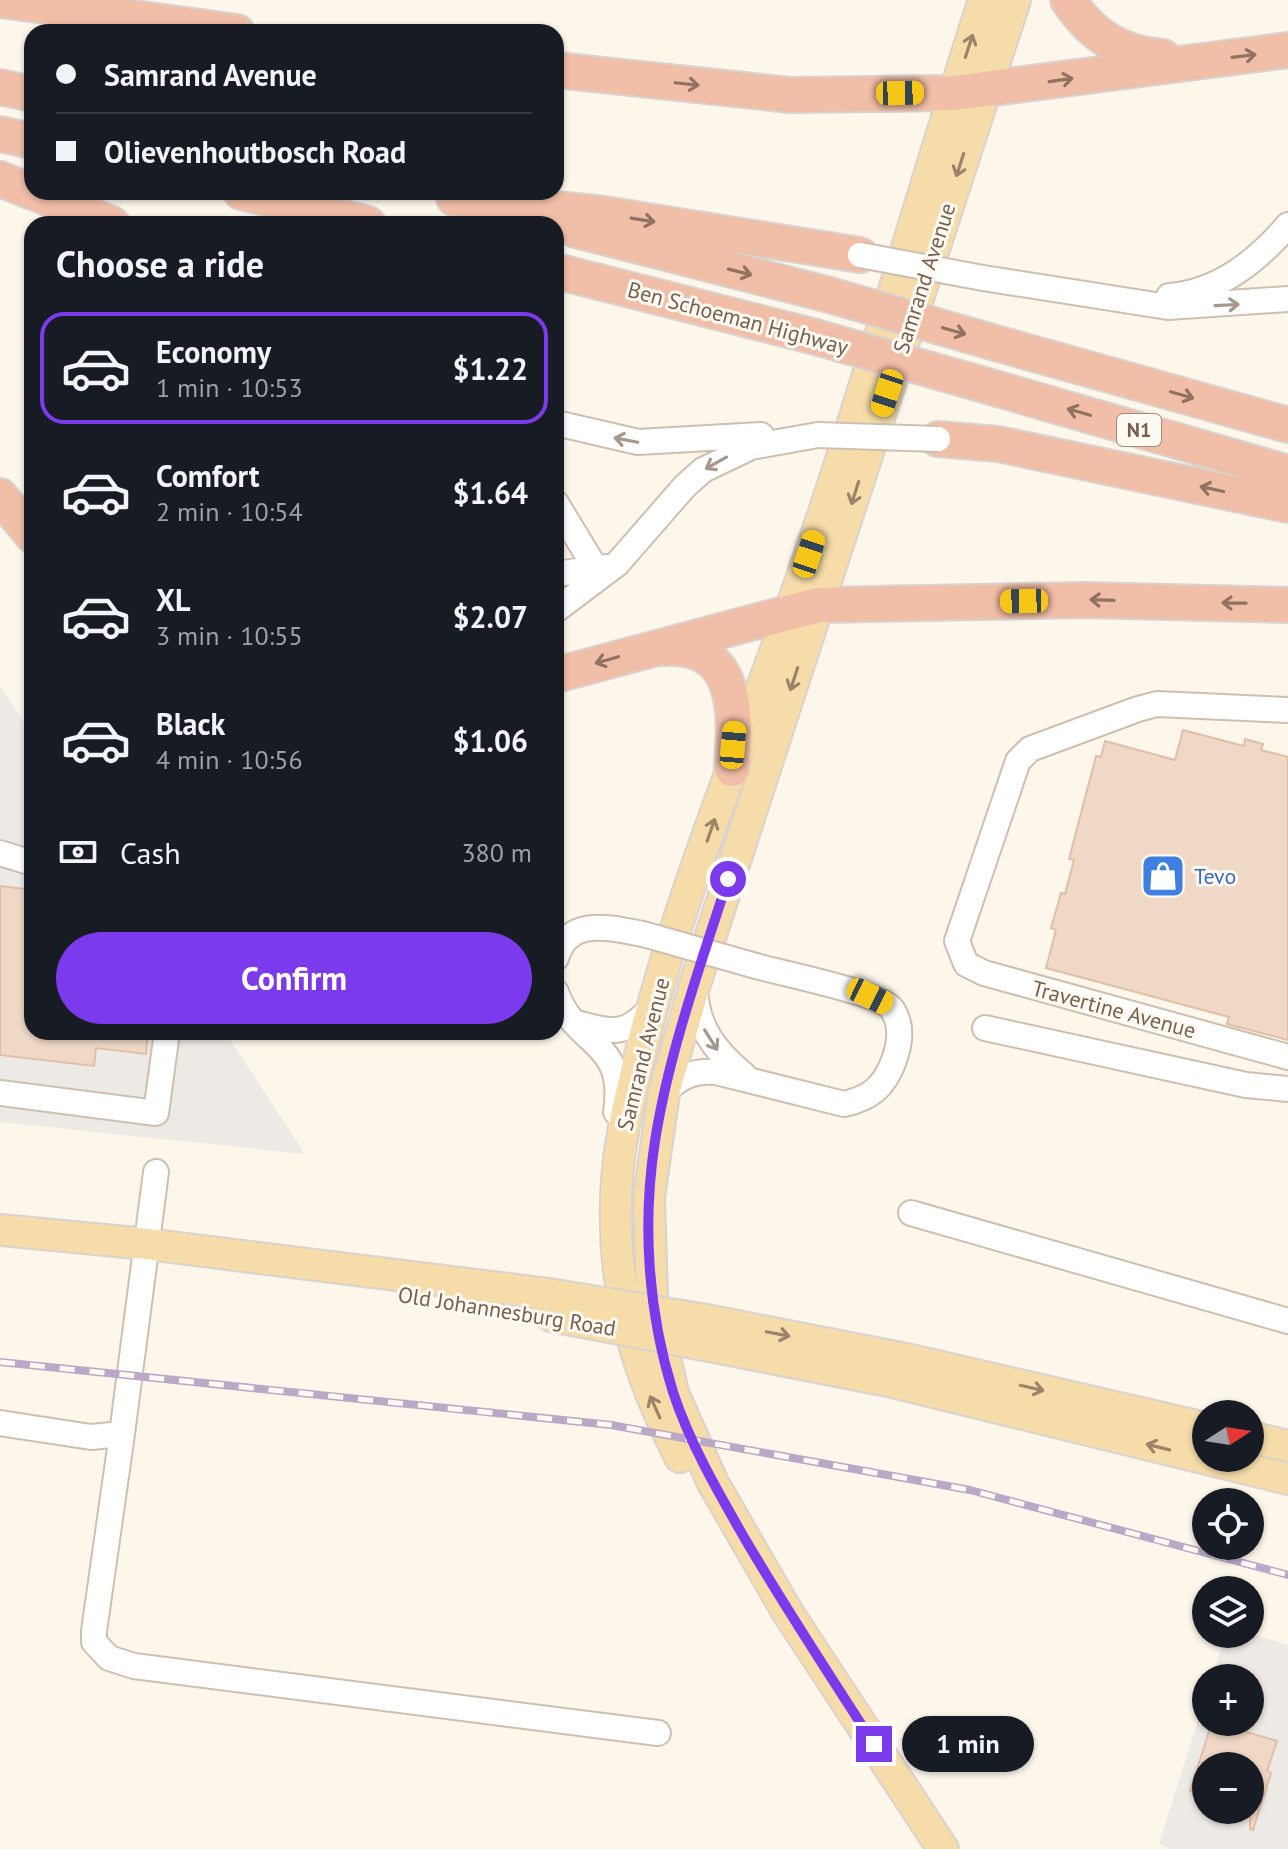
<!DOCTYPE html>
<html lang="en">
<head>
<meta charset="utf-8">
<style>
	:root { --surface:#171b24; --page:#20242c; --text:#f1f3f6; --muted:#9ea1a6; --line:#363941; --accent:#7c3aed }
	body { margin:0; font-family:"PT Sans",sans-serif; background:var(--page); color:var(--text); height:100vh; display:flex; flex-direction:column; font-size:30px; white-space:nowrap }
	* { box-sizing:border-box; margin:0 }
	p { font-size:26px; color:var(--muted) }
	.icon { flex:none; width:44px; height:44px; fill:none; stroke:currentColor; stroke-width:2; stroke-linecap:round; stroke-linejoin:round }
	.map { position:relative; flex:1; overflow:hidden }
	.sheet { position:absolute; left:24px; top:216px; width:540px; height:824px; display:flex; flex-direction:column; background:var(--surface); border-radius:24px; box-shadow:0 2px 6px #0004 }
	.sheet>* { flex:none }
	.guide { position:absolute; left:24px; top:24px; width:540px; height:176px; border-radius:24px; box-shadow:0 2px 6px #0004; display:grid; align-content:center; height:176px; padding:0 32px; background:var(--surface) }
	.needle { width:52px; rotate:78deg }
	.fabs { position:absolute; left:1192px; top:1400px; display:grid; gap:16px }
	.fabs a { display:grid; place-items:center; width:72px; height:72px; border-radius:50%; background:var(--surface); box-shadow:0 2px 6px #0004; font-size:40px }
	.end { position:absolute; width:36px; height:36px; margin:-18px; border:10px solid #7c3aed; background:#fff; box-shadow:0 0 0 4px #fff }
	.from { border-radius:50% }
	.bubble { position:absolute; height:56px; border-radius:28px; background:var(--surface); box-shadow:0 2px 6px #0004; font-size:26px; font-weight:700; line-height:56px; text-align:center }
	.car { position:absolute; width:24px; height:48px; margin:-24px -12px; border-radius:10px; box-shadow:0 0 6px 2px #0007; background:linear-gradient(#f5c518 24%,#345 0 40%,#f5c518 0 76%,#345 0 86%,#f5c518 0) }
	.guide b { display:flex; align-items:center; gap:28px; height:76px; font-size:30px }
	.guide b+b { border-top:2px solid var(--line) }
	.guide i { width:20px; height:20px; background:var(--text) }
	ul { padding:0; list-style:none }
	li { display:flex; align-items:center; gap:24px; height:112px; margin:0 16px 12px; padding:0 16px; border:4px solid transparent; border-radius:24px }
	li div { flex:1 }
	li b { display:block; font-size:30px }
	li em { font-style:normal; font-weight:700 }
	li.selected { border-color:var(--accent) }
	li>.icon { width:72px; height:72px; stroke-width:1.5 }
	h2 { padding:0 32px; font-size:36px; line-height:96px }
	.pay { display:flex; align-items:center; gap:20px; height:88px; padding:0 32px; font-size:30px }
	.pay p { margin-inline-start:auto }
	.cta { display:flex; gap:16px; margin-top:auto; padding:16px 32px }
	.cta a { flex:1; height:92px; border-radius:48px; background:var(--accent); color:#fff; font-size:32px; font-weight:700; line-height:92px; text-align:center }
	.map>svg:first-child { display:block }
	.industrial { fill:#ede9e4; fill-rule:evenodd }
	.building { fill:#efd8c5; stroke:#e1bfa6; stroke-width:2 }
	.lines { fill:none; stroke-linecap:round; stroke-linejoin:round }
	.minor-casing { stroke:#cebfb1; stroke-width:28 }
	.major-casing { stroke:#d9d2ce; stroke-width:34 }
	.highway-casing { stroke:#d9d2ce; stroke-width:38 }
	.minor { stroke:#fff; stroke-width:24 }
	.major { stroke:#f5dca9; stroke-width:30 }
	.highway { stroke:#f1bea7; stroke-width:34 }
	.rail-casing { stroke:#baa9c6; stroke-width:8 }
	.rail { stroke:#fefaf2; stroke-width:5; stroke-dasharray:15; stroke-linecap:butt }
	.minor-bridge-casing { stroke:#cebfb1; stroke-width:28; stroke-linecap:butt }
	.major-bridge-casing { stroke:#d9d2ce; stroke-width:34; stroke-linecap:butt }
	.highway-bridge-casing { stroke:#d9d2ce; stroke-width:38; stroke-linecap:butt }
	.minor-bridge { stroke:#fff; stroke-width:24 }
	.major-bridge { stroke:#f5dca9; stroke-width:30 }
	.highway-bridge { stroke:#f1bea7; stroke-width:34 }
	.oneway { stroke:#9c846a }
	.oneway2 { stroke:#8f7261 }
	.oneway3 { stroke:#a6978d }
	.route { stroke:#7c3aed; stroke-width:10 }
	.labels { text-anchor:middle; stroke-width:6; stroke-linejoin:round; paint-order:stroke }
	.shield { fill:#fefaf2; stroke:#9f8e80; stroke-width:2 }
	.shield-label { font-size:20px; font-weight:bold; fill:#765f4f }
	.street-label { font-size:22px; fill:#765f4f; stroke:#fefaf2 }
	.shop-label { font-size:22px; fill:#366cbe; stroke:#fefaf2; text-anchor:start }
</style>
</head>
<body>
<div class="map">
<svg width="1288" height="1849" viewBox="0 0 1288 1849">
	<rect width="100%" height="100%" fill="#fcf6eb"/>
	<path class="industrial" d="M 0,686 L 32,735 L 32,1032 L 225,1032 L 305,1154 L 0,1122 Z
		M 1250,1633 L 1288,1645 L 1288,1849 L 1170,1849 L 1159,1843 L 1206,1696 L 1206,1722 L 1250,1722 L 1250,1678 L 1212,1678 L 1226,1634 ZM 1206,1766 L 1250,1766 L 1250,1810 L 1206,1810 Z"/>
	<path class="building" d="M 1183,730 L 1244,746 L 1245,739 L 1263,744 L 1261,750 L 1288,757 L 1288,1040 L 1227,1024 L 1229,1017 L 1046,968 L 1056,930 L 1051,928 L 1061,893 L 1065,894 L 1074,860 L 1069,859 L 1096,756 L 1101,757 L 1105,741 L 1175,760 Z
		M 0,886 L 32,890 L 32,1032 L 148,1032 L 146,1054 L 96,1048 L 94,1066 L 0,1055 Z
		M 1212,1722 L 1277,1741 L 1267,1771 L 1271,1773 L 1253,1830 L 1250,1829 L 1250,1766 L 1206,1766 L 1206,1796 L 1190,1791 Z"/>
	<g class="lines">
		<g class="minor-casing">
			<path id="minor" d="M 983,278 L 1168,307 L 1288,299
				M 1169,296 C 1219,292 1257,261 1288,225
				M 556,423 L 638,442 L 761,435
				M 556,503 L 596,569
				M 556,574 L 607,567
				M 556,610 L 617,564 L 685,486 L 703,470 L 751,447 L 818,435
				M 1288,710 L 1157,704 L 1138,709 L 1030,749 L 1018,761 L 957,941 L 966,964 L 984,973 L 1288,1057
				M 0,853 L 32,863
				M 556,958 C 569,916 610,928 643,934
				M 695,989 C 697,1028 715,1051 744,1075
				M 556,992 C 575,1047 627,1039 616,1112
				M 577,1023 C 613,1033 626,1036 652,1007
				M 985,1028 L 1246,1085 L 1288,1089
				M 0,1093 L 156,1113 L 167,1032
				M 664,1093 C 679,1077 694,1070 716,1072 L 844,1104 C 870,1098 883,1088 893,1063 C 900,1045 903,1025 892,1009 C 881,993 780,973 756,966
				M 911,1213 L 1288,1321
				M 0,1423 L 91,1437 L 122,1434 L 156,1172
				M 122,1434 L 94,1631 L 94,1642 L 109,1658 L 134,1666 L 658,1733"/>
		</g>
		<g class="major-casing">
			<path id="major" d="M 0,1230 L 147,1244 L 549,1294
				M 701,1319 L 911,1360 L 1206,1428
				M 694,1343 L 888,1381 L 1288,1479
				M 1250,1437 L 1288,1446
				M 680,1457 C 637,1372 613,1297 616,1200 C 617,1144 632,1089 645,1035 C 682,891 739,753 789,614 C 861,412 918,204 984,0
				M 943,1849 L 788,1613 L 713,1483 L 673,1393 L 652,1298 L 649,1197 L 664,1093 L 695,984 L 1015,0"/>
		</g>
		<g class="highway-casing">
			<path id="highway" d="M 1,0 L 237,32
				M 1068,0 C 1092,36 1121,54 1163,57
				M 556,70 L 790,95 L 954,93 L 1288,50
				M 0,87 L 32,94
				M 0,134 L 32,141
				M 0,179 L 32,192
				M 33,192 L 112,224
				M 241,192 L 368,224
				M 454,198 L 604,214 L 860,255
				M 576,230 L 826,294
				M 556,271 L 812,336
				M 999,344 L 1288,425
				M 991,387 L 1288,473
				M 938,439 L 998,444 L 1288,505
				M 0,496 L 32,535
				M 665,648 C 740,644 736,716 732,769
				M 556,675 L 818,605 L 1083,600 L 1288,605"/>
		</g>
		<use href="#minor" class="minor"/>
		<use href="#major" class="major"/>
		<use href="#highway" class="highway"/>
		<g class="rail-casing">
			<path id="rail" d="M 0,1362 L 611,1425 L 970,1490 L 1288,1575"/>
		</g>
		<use href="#rail" class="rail"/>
		<g class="minor-bridge-casing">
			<path id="minor-bridge" d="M 860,255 L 983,278
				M 818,435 L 938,439
				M 643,934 L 756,966"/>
		</g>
		<g class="major-bridge-casing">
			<path id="major-bridge" d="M 549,1294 L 701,1319
				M 546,1315 L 694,1343"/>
		</g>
		<g class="highway-bridge-casing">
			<path id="highway-bridge" d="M 826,294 L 999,344
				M 812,336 L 991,387"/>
		</g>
		<use href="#minor-bridge" class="minor-bridge"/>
		<use href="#major-bridge" class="major-bridge"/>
		<use href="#highway-bridge" class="highway-bridge"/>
	</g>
	<defs><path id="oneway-shaft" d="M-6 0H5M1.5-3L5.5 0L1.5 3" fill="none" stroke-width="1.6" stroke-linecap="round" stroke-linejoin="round" transform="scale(2)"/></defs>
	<g class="oneway">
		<use href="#oneway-shaft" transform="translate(969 46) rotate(-72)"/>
		<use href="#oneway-shaft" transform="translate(960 165) rotate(108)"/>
		<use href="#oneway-shaft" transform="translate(855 493) rotate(108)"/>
		<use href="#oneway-shaft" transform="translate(794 679) rotate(108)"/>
		<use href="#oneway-shaft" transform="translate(711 830) rotate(-71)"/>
		<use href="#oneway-shaft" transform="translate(778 1334) rotate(11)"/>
		<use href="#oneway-shaft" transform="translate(1032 1388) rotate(13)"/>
		<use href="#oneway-shaft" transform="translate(655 1407) rotate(-114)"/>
		<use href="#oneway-shaft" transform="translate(1158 1447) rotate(-166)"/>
	</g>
	<g class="oneway2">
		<use href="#oneway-shaft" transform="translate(1244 56) rotate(-7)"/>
		<use href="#oneway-shaft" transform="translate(1061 80) rotate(-8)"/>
		<use href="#oneway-shaft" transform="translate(687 84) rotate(6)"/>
		<use href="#oneway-shaft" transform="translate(643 220) rotate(9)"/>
		<use href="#oneway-shaft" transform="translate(740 272) rotate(14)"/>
		<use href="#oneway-shaft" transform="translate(954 331) rotate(16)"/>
		<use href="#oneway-shaft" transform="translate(1182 395) rotate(16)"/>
		<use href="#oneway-shaft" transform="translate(1079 412) rotate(-164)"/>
		<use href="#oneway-shaft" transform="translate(1212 489) rotate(-168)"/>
		<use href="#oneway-shaft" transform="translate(1102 600) rotate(-178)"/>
		<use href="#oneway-shaft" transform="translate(1234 603) rotate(-179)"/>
		<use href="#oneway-shaft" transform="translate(607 660) rotate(164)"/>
	</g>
	<g class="oneway3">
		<use href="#oneway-shaft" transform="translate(1227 305) rotate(-3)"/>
		<use href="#oneway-shaft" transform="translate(626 440) rotate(-169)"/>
		<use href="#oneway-shaft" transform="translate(716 463) rotate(151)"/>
		<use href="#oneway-shaft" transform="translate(711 1040) rotate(58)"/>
	</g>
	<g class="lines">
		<path class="route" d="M 728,879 C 701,964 669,1052 655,1141 C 642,1224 648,1312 673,1392 C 690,1444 718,1492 745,1539 C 786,1609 830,1676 874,1744"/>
	</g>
	<defs>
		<g id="shop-square" transform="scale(2.3)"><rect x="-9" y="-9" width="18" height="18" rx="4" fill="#3f7fe0" stroke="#fefaf2"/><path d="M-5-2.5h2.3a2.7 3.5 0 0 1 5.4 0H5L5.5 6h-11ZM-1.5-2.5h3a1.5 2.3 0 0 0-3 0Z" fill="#fff"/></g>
	</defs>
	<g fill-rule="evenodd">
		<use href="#shop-square" x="1163" y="876"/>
	</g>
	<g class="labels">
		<rect class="shield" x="1117" y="414" width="44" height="32" rx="6"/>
		<g class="shield-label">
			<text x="1139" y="437">N1</text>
		</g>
		<g class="street-label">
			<text transform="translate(924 278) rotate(-72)" y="8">Samrand Avenue</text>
			<text transform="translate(738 318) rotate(15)" y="8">Ben Schoeman Highway</text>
			<text transform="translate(1114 1009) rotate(15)" y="8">Travertine Avenue</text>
			<text transform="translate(643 1054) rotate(-76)" y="8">Samrand Avenue</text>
			<text transform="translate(507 1311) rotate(9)" y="8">Old Johannesburg Road</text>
		</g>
		<g class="shop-label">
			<text x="1194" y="884">Tevo</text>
		</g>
	</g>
</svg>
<div class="fabs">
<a><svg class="needle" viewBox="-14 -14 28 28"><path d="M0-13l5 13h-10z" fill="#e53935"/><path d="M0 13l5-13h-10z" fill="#9ea1a6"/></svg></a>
<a><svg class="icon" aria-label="locate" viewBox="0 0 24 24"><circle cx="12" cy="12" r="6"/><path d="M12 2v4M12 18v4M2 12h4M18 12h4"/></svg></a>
<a><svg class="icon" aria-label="layers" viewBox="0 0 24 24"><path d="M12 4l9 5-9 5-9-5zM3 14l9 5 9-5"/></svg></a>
<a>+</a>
<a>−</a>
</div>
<i class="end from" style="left:728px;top:879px"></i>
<i class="end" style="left:874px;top:1744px"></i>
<div class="bubble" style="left:902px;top:1716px;width:132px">1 min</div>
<i class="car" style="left:900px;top:93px;rotate:89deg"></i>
<i class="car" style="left:887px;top:393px;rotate:198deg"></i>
<i class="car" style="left:809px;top:554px;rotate:18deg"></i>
<i class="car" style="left:1024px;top:601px;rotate:269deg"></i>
<i class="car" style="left:733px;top:745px;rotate:5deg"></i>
<i class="car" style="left:870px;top:996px;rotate:116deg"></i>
<div class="guide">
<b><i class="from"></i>Samrand Avenue</b>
<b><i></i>Olievenhoutbosch Road</b>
</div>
<section class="sheet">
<h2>Choose a ride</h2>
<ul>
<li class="selected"><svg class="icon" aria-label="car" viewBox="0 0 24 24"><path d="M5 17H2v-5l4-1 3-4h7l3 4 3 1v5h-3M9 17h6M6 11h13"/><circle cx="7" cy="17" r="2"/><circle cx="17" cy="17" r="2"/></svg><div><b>Economy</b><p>1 min · 10:53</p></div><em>$1.22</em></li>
<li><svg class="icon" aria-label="car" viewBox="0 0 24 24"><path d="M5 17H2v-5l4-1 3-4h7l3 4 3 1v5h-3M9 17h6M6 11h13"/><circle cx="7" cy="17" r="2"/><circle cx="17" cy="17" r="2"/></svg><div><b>Comfort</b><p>2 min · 10:54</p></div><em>$1.64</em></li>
<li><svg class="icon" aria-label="car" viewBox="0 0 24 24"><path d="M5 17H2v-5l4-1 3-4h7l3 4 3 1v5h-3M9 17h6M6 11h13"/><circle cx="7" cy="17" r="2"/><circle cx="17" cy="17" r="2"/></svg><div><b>XL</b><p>3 min · 10:55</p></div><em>$2.07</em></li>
<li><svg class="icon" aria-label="car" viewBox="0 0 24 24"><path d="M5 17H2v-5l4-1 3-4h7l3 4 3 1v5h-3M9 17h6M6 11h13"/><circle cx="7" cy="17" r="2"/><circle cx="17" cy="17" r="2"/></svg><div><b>Black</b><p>4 min · 10:56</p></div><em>$1.06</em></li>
</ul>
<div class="pay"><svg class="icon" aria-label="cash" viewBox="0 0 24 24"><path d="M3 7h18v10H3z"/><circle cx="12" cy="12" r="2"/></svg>Cash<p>380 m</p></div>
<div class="cta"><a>Confirm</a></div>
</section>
</div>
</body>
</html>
